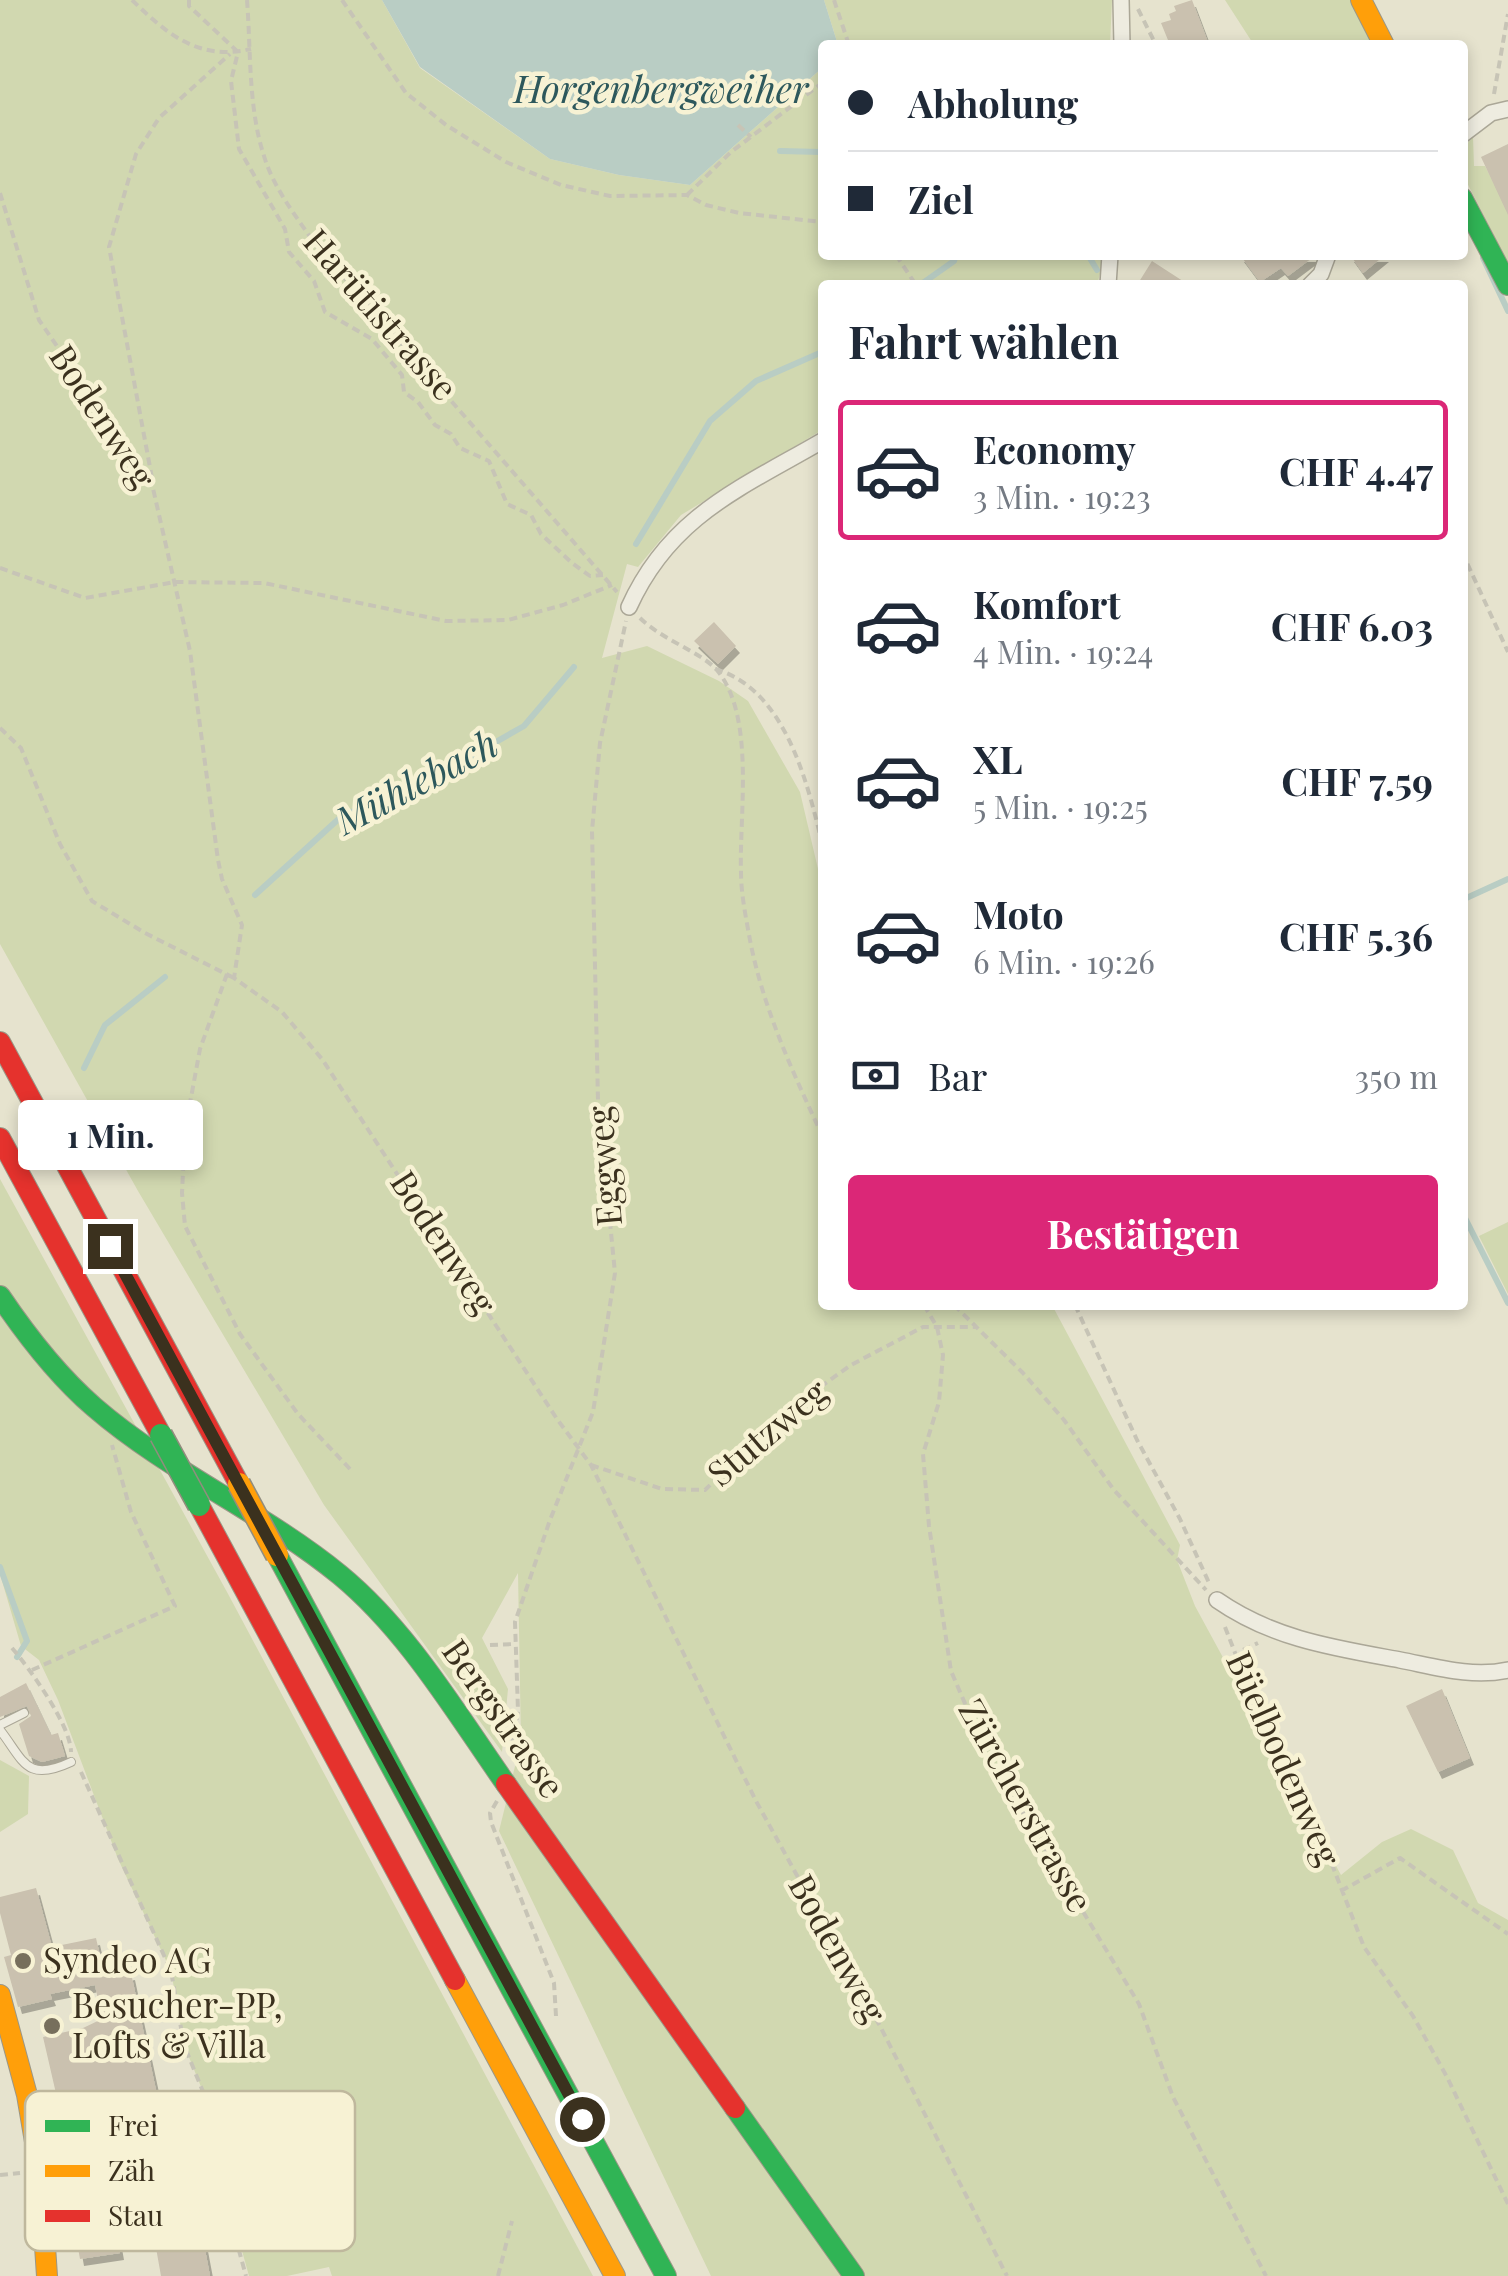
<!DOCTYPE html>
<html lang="de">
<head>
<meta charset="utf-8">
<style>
	:root { --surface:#fff; --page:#f2f2f3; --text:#1f2937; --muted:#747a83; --line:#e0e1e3; --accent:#db2777 }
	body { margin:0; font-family:"Playfair Display",serif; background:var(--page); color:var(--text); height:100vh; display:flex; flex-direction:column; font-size:38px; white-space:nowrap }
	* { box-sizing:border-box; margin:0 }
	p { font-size:32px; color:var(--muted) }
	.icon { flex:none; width:55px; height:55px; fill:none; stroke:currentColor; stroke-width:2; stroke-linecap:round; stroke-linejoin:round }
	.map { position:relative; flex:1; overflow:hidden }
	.panel { position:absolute; left:818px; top:280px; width:650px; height:1030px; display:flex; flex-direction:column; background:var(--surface); border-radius:10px; box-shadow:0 5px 15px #0003 }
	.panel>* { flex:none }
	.guide { position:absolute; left:818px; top:40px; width:650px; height:220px; border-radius:10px; box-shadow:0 5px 15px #0003; display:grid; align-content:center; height:220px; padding:0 30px; background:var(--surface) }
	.end { position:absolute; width:45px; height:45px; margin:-22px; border:12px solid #3b311e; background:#fff; box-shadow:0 0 0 5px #fff }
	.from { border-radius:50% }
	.bubble { position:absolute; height:70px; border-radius:10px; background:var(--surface); box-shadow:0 5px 15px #0003; font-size:32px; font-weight:700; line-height:70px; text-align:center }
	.guide b { display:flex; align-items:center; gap:35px; height:95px; font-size:38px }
	.guide b+b { border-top:2px solid var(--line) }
	.guide i { width:25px; height:25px; background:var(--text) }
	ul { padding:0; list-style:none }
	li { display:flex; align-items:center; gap:30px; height:140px; margin:0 20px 15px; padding:0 10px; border:5px solid transparent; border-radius:10px }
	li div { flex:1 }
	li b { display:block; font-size:38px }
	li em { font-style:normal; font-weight:700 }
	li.selected { border-color:var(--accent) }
	li>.icon { width:90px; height:90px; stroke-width:1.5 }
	h2 { padding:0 30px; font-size:45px; line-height:120px }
	.pay { display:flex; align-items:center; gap:25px; height:110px; padding:0 30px; font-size:38px }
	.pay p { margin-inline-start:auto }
	.cta { display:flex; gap:20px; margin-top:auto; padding:20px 30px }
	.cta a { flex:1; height:115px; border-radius:10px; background:var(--accent); color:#fff; font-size:40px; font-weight:700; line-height:115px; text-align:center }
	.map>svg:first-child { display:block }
	.green { fill:#d1d8b0 }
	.water { fill:#b9cdc4 }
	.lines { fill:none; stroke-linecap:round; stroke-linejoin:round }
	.stream { stroke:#b9cdc4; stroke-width:6 }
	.building { fill:#cac1af; filter:url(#shadow) }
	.lane-casing { stroke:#aba797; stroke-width:10 }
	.street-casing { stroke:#aba797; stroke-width:18 }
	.fast-casing { stroke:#9b9787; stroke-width:22 }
	.slow-casing { stroke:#9b9787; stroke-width:22 }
	.jam-casing { stroke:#9b9787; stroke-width:22 }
	.path { stroke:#c7c4b6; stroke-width:4; stroke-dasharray:8 5; stroke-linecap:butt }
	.lane { stroke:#eeece0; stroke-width:8 }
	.street { stroke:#eeece0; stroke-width:15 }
	.fast { stroke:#30b455; stroke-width:20 }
	.slow { stroke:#ff9f0a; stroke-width:20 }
	.jam { stroke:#e5322d; stroke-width:20 }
	.fast-bridge-casing { stroke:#918d7e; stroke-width:25; stroke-linecap:butt }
	.slow-bridge-casing { stroke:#918d7e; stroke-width:25; stroke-linecap:butt }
	.fast-bridge { stroke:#30b455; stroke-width:22 }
	.slow-bridge { stroke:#ff9f0a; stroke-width:22 }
	.route { stroke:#3b311e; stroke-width:12 }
	.poi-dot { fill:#776f5c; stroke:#f7f2d4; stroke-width:4 }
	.labels { text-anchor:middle; stroke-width:9; stroke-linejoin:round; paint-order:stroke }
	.street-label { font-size:35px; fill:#3b311e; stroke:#f7f2d4 }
	.poi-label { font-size:35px; fill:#3b311e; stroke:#f7f2d4; text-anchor:start }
	.water-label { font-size:38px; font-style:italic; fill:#2d585c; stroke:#f7f2d4 }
	.key { fill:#f7f2d4; stroke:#bfb89d; stroke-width:2.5 }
	.key-label { font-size:28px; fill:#3b311e }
</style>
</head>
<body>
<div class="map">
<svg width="1508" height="2276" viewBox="0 0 1508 2276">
	<defs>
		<filter id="shadow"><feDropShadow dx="4" dy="7" stdDeviation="0" flood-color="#0004"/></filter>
	</defs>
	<rect width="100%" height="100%" fill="#e6e3ce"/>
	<path class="green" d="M 0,0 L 382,0 L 420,68 L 550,159 L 619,175 L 690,185 L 822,68 L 822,255 L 1105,255 L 1097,285 L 822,285 L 822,430 L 681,515 L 638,567 L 627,564 L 602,658 L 647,646 L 719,681 L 748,701 L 800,792 L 818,869 L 822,956 L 822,1305 L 1052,1305 L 1180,1545 L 1177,1560 L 1195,1606 L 1341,1875 L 1382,1842 L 1411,1829 L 1453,1850 L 1478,1903 L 1508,1920 L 1508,2276 L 711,2276 L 499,1831 L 521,1742 L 518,1573 L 482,1638 L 508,1689 L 502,1752 L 324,1505 L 138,1191 L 0,944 Z
		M 824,0 L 1112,0 L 1110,45 L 838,45 Z
		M 1225,0 L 1350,0 L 1374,45 L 1254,45 Z
		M 1473,137 L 1474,166 L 1485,166 L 1508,211 L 1508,263 L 1463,175 L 1463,148 Z
		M 0,1179 L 227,1592 L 593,2276 L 332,2276 L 329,2267 L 287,2276 L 249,2276 L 228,2200 L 231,2180 L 224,2164 L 219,2131 L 184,2045 L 171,1971 L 118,1859 L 58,1700 L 39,1660 L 21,1646 L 0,1574 Z
		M 1508,1222 L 1508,1294 L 1479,1236 Z
		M 0,1760 L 29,1776 L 28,1814 L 0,1832 Z"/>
	<path class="water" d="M 382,0 L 824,0 L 838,45 L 822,45 L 822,68 L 690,185 L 619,175 L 550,159 L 420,67 Z"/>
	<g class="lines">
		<path class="stream" d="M 780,151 L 822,152
			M 1088,255 L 1097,270
			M 1483,258 L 1508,311
			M 920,285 L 954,261 L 956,255
			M 636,544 L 710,421 L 756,381 L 822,352
			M 255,895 L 343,815 L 411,790 L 524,726 L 574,667
			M 1462,900 L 1508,879
			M 84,1068 L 105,1025 L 165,977
			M 1462,1212 L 1508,1303
			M 0,1567 L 27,1641 L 17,1657"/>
	</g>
	<path class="building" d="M 1192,0 L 1209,45 L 1170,45 L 1161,23 L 1171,20 L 1169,14 L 1176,11 L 1174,6 Z
		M 1508,144 L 1508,215 L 1481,157 Z
		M 1240,255 L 1316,255 L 1288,276 L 1281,268 L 1260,282 Z
		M 1350,255 L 1385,255 L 1363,273 Z
		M 1152,261 L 1189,285 L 1137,285 Z
		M 714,622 L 736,646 L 718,664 L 694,641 Z
		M 26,1683 L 51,1735 L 58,1733 L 65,1756 L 42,1762 L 29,1756 L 19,1724 L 31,1716 L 27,1706 L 0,1717 L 0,1697 Z
		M 1442,1689 L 1470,1758 L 1438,1772 L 1406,1706 Z
		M 36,1888 L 52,1947 L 96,1938 L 105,1978 L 131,1973 L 163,2123 L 202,2115 L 215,2181 L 193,2186 L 210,2276 L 161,2276 L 153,2231 L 117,2236 L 120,2253 L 80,2259 L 74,2225 L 81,2224 L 75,2176 L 43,2037 L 83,2028 L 102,2019 L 95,1985 L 50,1994 L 52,1999 L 18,2007 L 4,1957 L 11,1955 L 0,1913 L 0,1897 Z"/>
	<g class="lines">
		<g class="lane-casing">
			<path id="lane" d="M 0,1725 L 24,1713
				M 0,1730 C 24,1761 26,1783 71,1762"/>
		</g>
		<g class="street-casing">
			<path id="street" d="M 1121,0 L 1122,45
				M 1462,135 L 1491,113 L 1508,109
				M 1108,285 L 1110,255
				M 1310,285 L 1321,274 L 1328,255
				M 629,607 C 670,516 741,488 822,441
				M 1217,1600 C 1273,1639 1334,1648 1400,1660 C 1436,1667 1472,1678 1508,1670"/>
		</g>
		<g class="fast-casing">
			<path id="fast" d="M 1462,198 L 1508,285
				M 0,1296 C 27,1336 57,1375 94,1407 C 169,1472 263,1512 340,1575 C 408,1631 456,1713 506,1784
				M 277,1555 L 666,2276
				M 735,2108 L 854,2276"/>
		</g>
		<g class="slow-casing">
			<path id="slow" d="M 1361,0 L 1384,45
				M 455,1980 L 615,2276
				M 0,1995 L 27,2095 L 40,2171 L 47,2276"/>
		</g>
		<g class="jam-casing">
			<path id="jam" d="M 0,1042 L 239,1484
				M 0,1138 L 161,1435
				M 199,1505 L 455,1980
				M 506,1784 L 735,2108"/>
		</g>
		<path class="path" d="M 132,0 C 167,34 198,61 251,49
			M 189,0 L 189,6 L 238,52 L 231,81 L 239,149 L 285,229 L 289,252 L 314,281 L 325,312 L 372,339 L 402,375 L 404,392 L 418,402 L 435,425 L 451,434 L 460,448 L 489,461 L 507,504 L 531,515 L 541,534 L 572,563 L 590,576 L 603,575
			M 247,0 C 251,51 248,107 264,156 C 274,189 296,216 315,244 L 617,592
			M 342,0 L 406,93 L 446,125 L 506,162 L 561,185 L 610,196 L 687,195 L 706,205 L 739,213 L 822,222
			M 834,0 L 849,45
			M 1138,9 L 1156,45
			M 1494,94 L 1508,14
			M 738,125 L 751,137
			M 0,193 L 39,320 L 152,484 L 190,651 L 218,860 L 222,879 L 242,925 L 234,978 L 282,1012 L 322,1059 L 557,1419 L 591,1465 L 756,1801 L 880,2026 L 1007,2276
			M 687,195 L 731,152 L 822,83
			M 896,255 L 916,285
			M 152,478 L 109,247 L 136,154 L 159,118 L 230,54
			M 1462,552 L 1508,652
			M 0,568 L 85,598 L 175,582 L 264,583 L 446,621 L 508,620 L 563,605 L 612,585
			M 640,618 C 661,639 700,652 716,669 C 756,715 739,814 741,872 C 741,894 746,918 750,940 C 763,1008 793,1073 822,1135
			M 715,669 C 785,689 807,781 822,843
			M 0,728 L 21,748 L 60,844 L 92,901 L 145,933 L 234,978
			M 227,974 L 200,1049 L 185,1130 L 182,1193 L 185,1226 L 240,1334 L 298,1414 L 350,1469
			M 924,1305 L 937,1327 L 943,1355 L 939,1402 L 923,1454 L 929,1526 L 951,1671 L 985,1750 L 1139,2004 L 1173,2097 L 1266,2276
			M 954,1305 L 1023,1373 L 1064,1420 L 1114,1490 L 1206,1590
			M 1075,1305 L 1137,1440 L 1180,1519 L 1210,1585
			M 591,1465 L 662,1489 L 705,1490 L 781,1415 L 851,1365 L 923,1327 L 976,1327
			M 1225,1627 L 1260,1717 L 1321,1836 L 1364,1947 L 1413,2016 L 1447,2077 L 1508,2204
			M 490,1645 L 514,1644
			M 12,1648 C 30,1669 71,1726 71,1752
			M 1235,1660 L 1243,1650 L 1258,1643
			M 32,1670 L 175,1606 L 131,1512 L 112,1445
			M 522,1770 L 513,1741 L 518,1711 L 515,1622 L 550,1520 L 593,1412 L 615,1273 L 598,1101 L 592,831 L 600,743 L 626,621
			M 81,1772 L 171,1971 L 184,2045 L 219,2131 L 224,2164 L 224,2196 L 246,2276
			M 497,1801 L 490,1813 L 491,1822 L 554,1983 L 556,2016
			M 1341,1891 L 1400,1858 L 1508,1934
			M 0,2175 L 20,2173
			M 498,2276 L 512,2221"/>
		<use href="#lane" class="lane"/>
		<use href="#street" class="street"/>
		<use href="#fast" class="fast"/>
		<use href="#slow" class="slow"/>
		<use href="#jam" class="jam"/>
		<g class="fast-bridge-casing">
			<path id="fast-bridge" d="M 161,1435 L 199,1505"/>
		</g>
		<g class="slow-bridge-casing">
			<path id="slow-bridge" d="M 239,1484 L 277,1555"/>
		</g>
		<use href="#fast-bridge" class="fast-bridge"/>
		<use href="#slow-bridge" class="slow-bridge"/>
	</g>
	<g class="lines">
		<path class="route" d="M 110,1246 L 582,2119"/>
	</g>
	<g class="poi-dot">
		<circle cx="23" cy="1961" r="10"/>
		<circle cx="52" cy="2026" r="10"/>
	</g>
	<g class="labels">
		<g class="street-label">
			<text transform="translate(380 315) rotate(49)" y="12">Harütistrasse</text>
			<text transform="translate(102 417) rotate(57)" y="12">Bodenweg</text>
			<text transform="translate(605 1166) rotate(-95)" y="12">Eggweg</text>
			<text transform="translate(443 1243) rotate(57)" y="12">Bodenweg</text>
			<text transform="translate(768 1433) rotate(-40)" y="12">Stutzweg</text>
			<text transform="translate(503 1719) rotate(55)" y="12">Bergstrasse</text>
			<text transform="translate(1283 1759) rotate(66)" y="12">Büelbodenweg</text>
			<text transform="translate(1025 1806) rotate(61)" y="12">Zürcherstrasse</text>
			<text transform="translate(837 1949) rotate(61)" y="12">Bodenweg</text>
		</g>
		<g class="poi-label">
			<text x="43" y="1973">Syndeo AG</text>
			<text x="72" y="2018">Besucher-PP,<tspan x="72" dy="40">Lofts &amp; Villa</tspan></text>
		</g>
		<g class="water-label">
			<text x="661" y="103">Horgenbergweiher</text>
			<text transform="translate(417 783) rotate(-28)" y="13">Mühlebach</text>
		</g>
	</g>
	<rect x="25" y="2091" width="330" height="160" rx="15" class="key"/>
	<rect x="45" y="2120" width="45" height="12" fill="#30b455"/>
	<rect x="45" y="2165" width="45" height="12" fill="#ff9f0a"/>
	<rect x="45" y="2210" width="45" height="12" fill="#e5322d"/>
	<g class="key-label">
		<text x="108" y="2136">Frei</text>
		<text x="108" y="2181">Zäh</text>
		<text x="108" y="2226">Stau</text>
	</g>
</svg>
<i class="end from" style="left:582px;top:2119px"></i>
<i class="end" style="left:110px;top:1246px"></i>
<div class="bubble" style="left:18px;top:1100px;width:185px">1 Min.</div>
<div class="guide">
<b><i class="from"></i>Abholung</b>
<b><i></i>Ziel</b>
</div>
<section class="panel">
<h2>Fahrt wählen</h2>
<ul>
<li class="selected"><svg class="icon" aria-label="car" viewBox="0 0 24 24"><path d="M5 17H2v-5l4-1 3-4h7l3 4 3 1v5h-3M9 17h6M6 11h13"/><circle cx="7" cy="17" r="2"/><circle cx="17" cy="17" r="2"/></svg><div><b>Economy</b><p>3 Min. · 19:23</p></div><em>CHF 4.47</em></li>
<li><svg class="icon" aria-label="car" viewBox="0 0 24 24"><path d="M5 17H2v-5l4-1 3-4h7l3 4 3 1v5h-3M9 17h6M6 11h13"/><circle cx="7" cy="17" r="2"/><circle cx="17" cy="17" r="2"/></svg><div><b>Komfort</b><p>4 Min. · 19:24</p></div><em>CHF 6.03</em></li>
<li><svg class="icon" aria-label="car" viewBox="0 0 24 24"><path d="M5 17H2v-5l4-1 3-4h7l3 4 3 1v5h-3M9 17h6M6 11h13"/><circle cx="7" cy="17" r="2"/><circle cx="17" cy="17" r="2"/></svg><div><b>XL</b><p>5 Min. · 19:25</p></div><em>CHF 7.59</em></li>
<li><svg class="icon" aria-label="car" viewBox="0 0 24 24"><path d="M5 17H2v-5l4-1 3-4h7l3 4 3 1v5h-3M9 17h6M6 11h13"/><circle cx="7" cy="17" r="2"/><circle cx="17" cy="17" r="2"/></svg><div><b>Moto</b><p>6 Min. · 19:26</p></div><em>CHF 5.36</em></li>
</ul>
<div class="pay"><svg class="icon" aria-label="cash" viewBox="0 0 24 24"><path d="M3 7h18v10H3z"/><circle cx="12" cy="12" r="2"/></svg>Bar<p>350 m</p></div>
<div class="cta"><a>Bestätigen</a></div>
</section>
</div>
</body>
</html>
